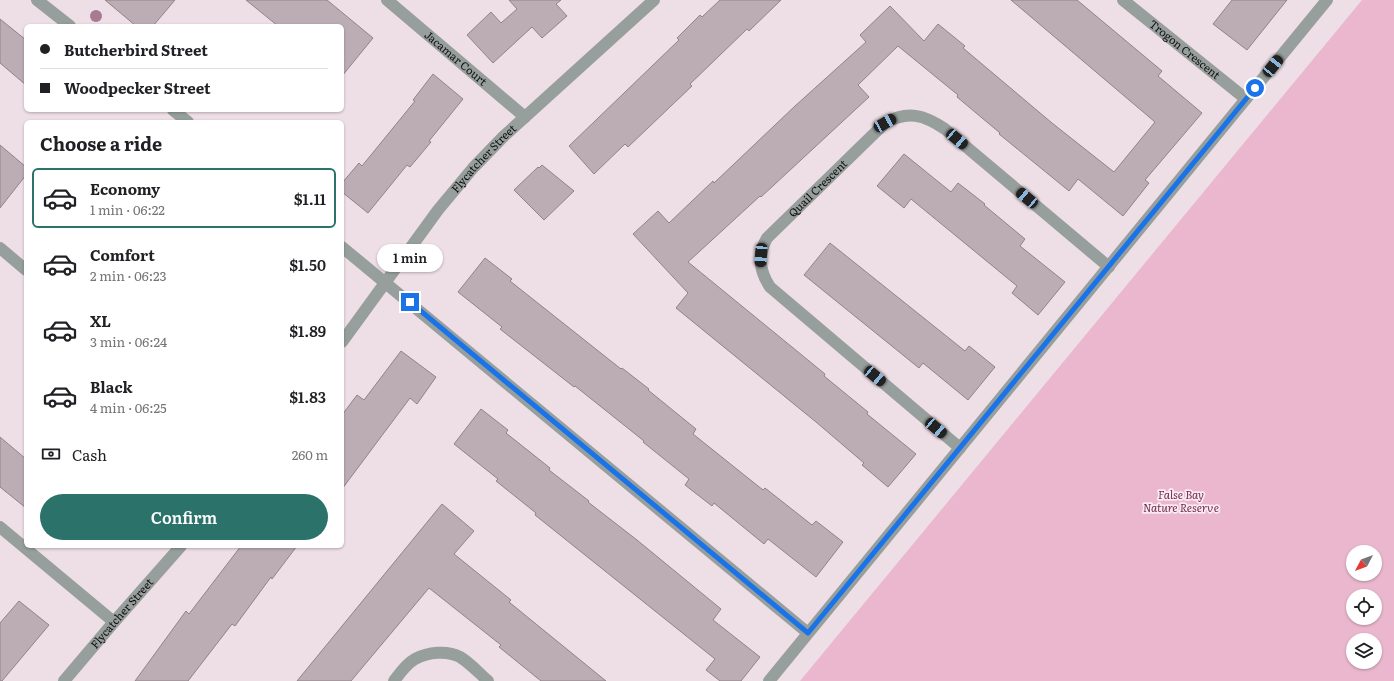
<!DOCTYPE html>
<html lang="en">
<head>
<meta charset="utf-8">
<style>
	:root { --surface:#fff; --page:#f6f6f6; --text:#202124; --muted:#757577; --line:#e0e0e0; --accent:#2b726a }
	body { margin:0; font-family:Literata,serif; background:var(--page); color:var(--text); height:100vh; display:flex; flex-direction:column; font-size:15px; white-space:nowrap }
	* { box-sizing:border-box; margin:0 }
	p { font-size:13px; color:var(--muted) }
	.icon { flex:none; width:22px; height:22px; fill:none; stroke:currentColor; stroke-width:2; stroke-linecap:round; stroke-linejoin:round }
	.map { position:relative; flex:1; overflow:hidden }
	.side { position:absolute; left:24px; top:120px; width:320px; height:428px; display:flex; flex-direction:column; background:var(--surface); border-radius:6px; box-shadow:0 1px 3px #0004 }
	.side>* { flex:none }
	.top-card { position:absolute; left:24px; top:24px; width:320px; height:88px; border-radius:6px; box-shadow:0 1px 3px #0004; display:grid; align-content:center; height:88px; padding:0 16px; background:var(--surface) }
	.needle { width:26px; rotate:229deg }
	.buttons { position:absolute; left:1346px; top:545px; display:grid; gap:8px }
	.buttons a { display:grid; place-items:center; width:36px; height:36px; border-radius:50%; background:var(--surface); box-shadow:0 1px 3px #0004; font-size:20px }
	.end { position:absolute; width:18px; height:18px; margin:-9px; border:5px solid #1a73e8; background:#fff; box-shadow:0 0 0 2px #fff }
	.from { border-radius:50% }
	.bubble { position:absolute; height:28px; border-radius:14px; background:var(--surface); box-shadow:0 1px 3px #0004; font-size:13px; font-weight:600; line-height:28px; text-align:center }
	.car { position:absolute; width:12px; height:24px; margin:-12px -6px; border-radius:5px; box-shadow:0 0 3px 1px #0007; background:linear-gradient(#222 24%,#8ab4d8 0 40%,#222 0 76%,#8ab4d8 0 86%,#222 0) }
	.top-card b { display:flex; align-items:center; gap:14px; height:38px; font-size:15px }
	.top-card b+b { border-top:1px solid var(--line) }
	.top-card i { width:10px; height:10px; background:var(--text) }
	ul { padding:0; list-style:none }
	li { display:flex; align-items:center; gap:12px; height:60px; margin:0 8px 6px; padding:0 8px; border:2px solid transparent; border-radius:6px }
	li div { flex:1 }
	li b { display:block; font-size:15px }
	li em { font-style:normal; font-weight:600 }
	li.selected { border-color:var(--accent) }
	li>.icon { width:36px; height:36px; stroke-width:1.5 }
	h2 { padding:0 16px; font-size:18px; line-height:48px }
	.pay { display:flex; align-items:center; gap:10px; height:44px; padding:0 16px; font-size:15px }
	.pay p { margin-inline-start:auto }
	.primary-button { display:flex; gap:8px; margin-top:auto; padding:8px 16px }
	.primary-button a { flex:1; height:46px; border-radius:24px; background:var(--accent); color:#fff; font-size:16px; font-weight:600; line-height:46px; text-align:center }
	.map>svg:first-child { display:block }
	.green { fill:#eab7ce; fill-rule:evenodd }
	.building { fill:#bcacb3; stroke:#928289 }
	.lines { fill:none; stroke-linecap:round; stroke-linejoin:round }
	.minor { stroke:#979f9d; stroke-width:12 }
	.tree { fill:#a97b93 }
	.route { stroke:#1a73e8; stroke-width:5 }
	.labels { text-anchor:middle; stroke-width:3.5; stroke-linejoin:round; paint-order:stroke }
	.street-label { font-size:11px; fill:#130e10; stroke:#fcebf2 }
	.park-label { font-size:11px; font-style:italic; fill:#702a50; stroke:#fcebf2 }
</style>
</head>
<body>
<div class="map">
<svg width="1394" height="681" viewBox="0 0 1394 681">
	<rect width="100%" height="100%" fill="#eedee5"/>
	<path class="green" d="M 1362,0 L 1394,0 L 1394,681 L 800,681 ZM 1353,552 L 1375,552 L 1375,574 L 1353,574 ZM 1353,596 L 1375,596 L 1375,618 L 1353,618 ZM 1353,640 L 1375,640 L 1375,662 L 1353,662 Z"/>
	<path class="building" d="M 105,0 L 175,0 L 153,26 L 136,26 Z
		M 246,0 L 327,0 L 373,38 L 342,76 L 342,26 L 278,26 Z
		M 509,0 L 561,0 L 556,4 L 567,16 L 542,38 L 532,27 L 493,63 L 467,35 L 491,12 L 501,23 L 517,9 Z
		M 720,0 L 781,0 L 749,31 L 747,29 L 690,84 L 692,86 L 628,147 L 625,144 L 594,174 L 569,146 L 679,40 L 677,38 L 700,15 L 702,17 Z
		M 1011,0 L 1077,0 L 1162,71 L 1158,76 L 1202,113 L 1145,180 L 1149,183 L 1123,216 L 1078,179 L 1069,191 L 999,134 L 1000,133 L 957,97 L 958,95 L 898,46 L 858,85 L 869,97 L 761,197 L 760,196 L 688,262 L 825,374 L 824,376 L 868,412 L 867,414 L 916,454 L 888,487 L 862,465 L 864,463 L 816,422 L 676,308 L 688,293 L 633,234 L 658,211 L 669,223 L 713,181 L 714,183 L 795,106 L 866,42 L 860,35 L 890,6 L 924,41 L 938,24 L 965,46 L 963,48 L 1052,123 L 1114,172 L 1155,122 Z
		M 1232,0 L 1287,0 L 1247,50 L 1213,24 Z
		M 0,19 L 26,40 L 26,85 L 0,63 Z
		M 433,74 L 463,99 L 429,141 L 431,142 L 410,167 L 407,165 L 368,213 L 342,192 L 342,183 L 359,163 L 362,166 L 415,101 L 413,100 Z
		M 0,145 L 26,167 L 26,175 L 0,208 Z
		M 904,154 L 951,192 L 958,183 L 985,204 L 984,205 L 1025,239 L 1020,246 L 1065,282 L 1038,315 L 1012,293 L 1017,286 L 911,199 L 904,208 L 877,186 Z
		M 542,165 L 574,191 L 544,220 L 514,190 L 538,167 L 539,168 Z
		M 830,243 L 965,351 L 969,346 L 995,367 L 968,400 L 923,363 L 919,368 L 804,275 Z
		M 485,258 L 512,279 L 510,281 L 621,369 L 622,368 L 649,389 L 648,390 L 696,429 L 693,434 L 763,490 L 765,488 L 812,525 L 816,521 L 843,542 L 816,577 L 768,539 L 764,544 L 714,503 L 712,506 L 685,485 L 689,479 L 643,442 L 644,441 L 575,386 L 574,387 L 500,329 L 502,327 L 458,292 Z
		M 401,351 L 436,377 L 417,404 L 410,398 L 342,489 L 342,415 L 357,395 L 364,400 Z
		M 481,409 L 508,430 L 506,433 L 550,468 L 549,470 L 589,501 L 588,502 L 637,540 L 721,609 L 713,620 L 760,657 L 741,681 L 720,681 L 706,670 L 715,659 L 535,515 L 536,513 L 496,481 L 498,479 L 454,444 Z
		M 0,437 L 26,459 L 26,508 L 0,487 Z
		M 442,504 L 474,531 L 454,554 L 511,600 L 509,602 L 606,681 L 541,681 L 499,647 L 501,645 L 429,588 L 351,681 L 297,681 Z
		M 241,546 L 297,546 L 272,579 L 271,577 L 235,626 L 232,624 L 188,681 L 135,681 L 186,611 L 189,614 Z
		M 19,601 L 49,625 L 2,681 L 0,681 L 0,623 Z"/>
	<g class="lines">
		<g class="minor">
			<path d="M 37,0 L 70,26"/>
			<path id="s1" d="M 387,0 L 525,117"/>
			<path id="s2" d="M 1123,0 L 1246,99"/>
			<path d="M 173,110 L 188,122"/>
			<path d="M 342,247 L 808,633"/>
			<path d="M 0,248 L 26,270"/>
			<path id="s3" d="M 342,342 L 438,210 L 473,168 L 503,137 L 654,0"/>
			<path id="s4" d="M 960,448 L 770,287 C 760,272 757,255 767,238 L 885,123 C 908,110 924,115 945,129 L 1109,267"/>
			<path d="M 0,527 L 114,622"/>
			<path id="s5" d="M 64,681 L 114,622 L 181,546"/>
			<path d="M 394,681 C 400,673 406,664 415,659 C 428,652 447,650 460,657 C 470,663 479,673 488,681"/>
			<path d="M 769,681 L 1327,0"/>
		</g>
	</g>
	<circle class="tree" cx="96" cy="16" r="6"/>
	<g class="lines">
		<path class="route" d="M 410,302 L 808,633 L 1255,88"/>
	</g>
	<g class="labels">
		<g class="street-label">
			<text dy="4" stroke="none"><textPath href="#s2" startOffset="79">Trogon Crescent</textPath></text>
			<text dy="4" stroke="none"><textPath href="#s1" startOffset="90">Jacamar Court</textPath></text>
			<text dy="4" stroke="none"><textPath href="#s3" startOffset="232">Flycatcher Street</textPath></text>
			<text dy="4" stroke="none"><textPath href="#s4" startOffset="372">Quail Crescent</textPath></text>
			<text dy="4" stroke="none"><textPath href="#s5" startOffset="89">Flycatcher Street</textPath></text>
		</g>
		<g class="park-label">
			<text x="1181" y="499">False Bay<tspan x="1181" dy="13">Nature Reserve</tspan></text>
		</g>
	</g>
</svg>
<div class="buttons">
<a><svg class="needle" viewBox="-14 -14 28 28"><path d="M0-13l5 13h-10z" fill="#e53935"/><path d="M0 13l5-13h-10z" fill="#757577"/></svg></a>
<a><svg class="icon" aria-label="locate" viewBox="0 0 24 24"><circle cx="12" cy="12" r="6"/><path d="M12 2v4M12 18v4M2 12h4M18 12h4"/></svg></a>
<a><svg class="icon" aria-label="layers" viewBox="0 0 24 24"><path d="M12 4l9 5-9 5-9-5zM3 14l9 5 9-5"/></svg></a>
</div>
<i class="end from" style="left:1255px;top:88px"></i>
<i class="end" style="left:410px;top:302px"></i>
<div class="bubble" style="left:377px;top:244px;width:66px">1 min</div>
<i class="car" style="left:1273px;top:66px;rotate:39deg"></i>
<i class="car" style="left:885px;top:123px;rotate:61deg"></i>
<i class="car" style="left:957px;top:139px;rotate:130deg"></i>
<i class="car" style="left:1027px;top:198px;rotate:310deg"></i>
<i class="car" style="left:761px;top:255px;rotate:184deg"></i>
<i class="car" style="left:875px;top:376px;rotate:130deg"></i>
<i class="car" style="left:936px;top:428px;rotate:130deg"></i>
<div class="top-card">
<b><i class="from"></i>Butcherbird Street</b>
<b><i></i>Woodpecker Street</b>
</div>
<section class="side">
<h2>Choose a ride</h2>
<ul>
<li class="selected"><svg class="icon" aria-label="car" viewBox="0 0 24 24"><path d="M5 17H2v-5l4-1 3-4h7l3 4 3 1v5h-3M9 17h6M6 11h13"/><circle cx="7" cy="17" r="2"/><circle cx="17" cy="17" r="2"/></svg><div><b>Economy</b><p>1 min · 06:22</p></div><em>$1.11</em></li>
<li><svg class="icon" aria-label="car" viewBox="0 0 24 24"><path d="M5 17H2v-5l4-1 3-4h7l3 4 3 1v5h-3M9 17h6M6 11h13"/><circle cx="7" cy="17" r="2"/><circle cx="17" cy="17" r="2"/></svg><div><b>Comfort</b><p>2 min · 06:23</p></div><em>$1.50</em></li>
<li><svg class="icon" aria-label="car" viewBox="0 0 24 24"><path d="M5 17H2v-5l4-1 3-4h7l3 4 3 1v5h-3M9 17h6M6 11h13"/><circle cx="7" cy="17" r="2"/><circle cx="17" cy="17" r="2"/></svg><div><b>XL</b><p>3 min · 06:24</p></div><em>$1.89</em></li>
<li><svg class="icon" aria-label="car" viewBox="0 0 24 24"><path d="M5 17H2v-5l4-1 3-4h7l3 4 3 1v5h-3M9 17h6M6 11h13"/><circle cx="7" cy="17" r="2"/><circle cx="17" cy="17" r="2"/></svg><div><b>Black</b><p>4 min · 06:25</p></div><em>$1.83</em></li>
</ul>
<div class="pay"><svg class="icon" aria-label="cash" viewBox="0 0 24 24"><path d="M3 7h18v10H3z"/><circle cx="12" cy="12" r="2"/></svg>Cash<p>260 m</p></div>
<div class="primary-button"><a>Confirm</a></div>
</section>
</div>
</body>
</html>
